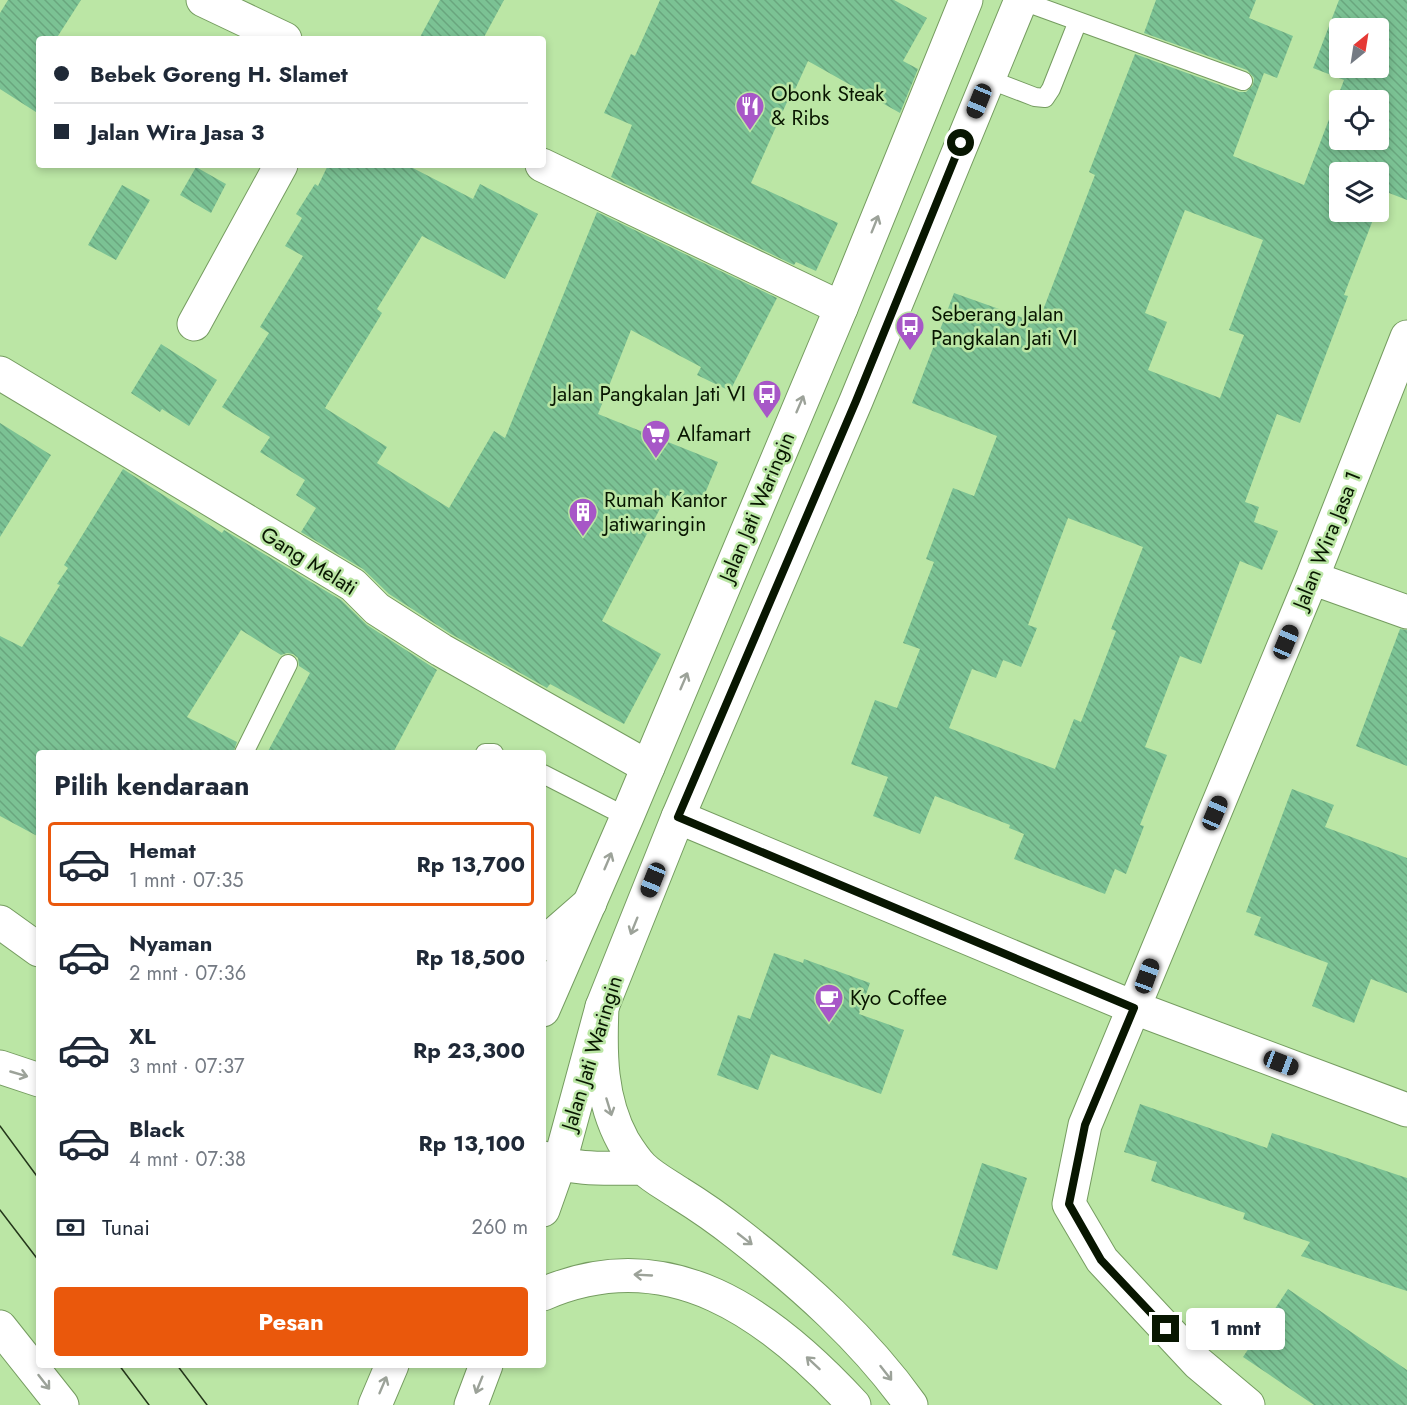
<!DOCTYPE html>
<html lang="id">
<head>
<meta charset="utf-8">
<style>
	:root { --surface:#fff; --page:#f6f6f7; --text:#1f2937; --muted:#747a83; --line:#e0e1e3; --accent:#ea580c }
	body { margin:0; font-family:Jost,sans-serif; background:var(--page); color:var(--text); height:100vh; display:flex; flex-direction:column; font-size:22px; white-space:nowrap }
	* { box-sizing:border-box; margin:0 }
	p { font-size:20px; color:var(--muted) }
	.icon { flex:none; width:33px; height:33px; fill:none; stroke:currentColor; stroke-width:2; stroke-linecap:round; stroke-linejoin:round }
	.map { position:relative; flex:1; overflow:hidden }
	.drawer { position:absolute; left:36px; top:750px; width:510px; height:618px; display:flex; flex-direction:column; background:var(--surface); border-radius:6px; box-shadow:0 3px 9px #0003 }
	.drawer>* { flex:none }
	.hud { position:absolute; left:36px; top:36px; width:510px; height:132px; border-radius:6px; box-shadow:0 3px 9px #0003; display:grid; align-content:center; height:132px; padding:0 18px; background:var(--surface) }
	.needle { width:39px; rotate:30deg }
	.tools { position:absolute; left:1329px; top:18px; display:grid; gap:12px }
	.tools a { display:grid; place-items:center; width:60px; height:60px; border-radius:6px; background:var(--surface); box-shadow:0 3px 9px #0003; font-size:30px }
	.end { position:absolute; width:27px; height:27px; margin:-14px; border:8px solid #081601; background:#fff; box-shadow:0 0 0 3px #fff }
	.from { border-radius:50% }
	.bubble { position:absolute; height:42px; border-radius:6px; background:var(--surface); box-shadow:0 3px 9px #0003; font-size:20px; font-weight:700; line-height:42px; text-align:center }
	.car { position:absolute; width:18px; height:36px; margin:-18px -9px; border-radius:8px; box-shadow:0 0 4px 2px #0007; background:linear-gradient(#222 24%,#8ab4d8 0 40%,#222 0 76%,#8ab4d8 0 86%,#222 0) }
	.hud b { display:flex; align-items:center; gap:21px; height:57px; font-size:22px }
	.hud b+b { border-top:2px solid var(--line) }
	.hud i { width:15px; height:15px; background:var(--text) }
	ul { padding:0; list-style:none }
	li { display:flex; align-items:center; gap:18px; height:84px; margin:0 12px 9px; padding:0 6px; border:3px solid transparent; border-radius:6px }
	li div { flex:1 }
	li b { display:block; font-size:22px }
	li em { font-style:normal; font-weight:700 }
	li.selected { border-color:var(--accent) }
	li>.icon { width:54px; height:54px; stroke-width:1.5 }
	h2 { padding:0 18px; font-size:27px; line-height:72px }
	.pay { display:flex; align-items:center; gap:15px; height:66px; padding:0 18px; font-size:22px }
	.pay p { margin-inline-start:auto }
	.primary-button { display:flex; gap:12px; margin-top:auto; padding:12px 18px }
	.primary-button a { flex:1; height:69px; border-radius:6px; background:var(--accent); color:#fff; font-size:24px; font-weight:700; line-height:69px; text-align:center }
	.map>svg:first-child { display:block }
	.building { fill:url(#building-back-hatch); fill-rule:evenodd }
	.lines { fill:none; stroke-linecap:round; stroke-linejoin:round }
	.lane-casing { stroke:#759c60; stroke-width:20 }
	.street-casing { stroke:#759c60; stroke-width:35 }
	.primary-casing { stroke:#759c60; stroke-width:35 }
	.highway-casing { stroke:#759c60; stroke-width:35 }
	.lane { stroke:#fff; stroke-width:18 }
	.street { stroke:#fff; stroke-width:33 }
	.primary { stroke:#fff; stroke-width:33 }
	.highway { stroke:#fff; stroke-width:33 }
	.tram { stroke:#24371b; stroke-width:1.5 }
	.oneway { stroke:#9ca299 }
	.route { stroke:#081601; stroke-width:8 }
	.labels { text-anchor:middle; stroke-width:5; stroke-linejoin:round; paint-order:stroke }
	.poi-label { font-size:21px; fill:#081601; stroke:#bbe6a5; text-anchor:start }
	.street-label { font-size:21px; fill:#081601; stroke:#bbe6a5 }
</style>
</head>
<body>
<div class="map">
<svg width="1407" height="1405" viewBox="0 0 1407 1405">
	<defs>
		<pattern id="building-back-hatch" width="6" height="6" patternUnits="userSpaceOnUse" patternTransform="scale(1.5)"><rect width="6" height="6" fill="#7bc294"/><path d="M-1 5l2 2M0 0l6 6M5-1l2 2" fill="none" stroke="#69a67e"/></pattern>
	</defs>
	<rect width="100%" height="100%" fill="#bbe6a5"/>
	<path class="building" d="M 8,0 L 81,0 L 56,39 L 39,39 L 39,114 L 0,89 L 0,13 Z
		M 440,0 L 504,0 L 483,39 L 419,39 Z
		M 660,0 L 894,0 L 927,18 L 903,61 L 918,69 L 900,113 L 808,61 L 793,94 L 791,93 L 751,183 L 838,223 L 816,271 L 796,262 L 794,265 L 611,177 L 632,125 L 604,113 L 631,54 L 635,56 Z
		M 1156,0 L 1256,0 L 1249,18 L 1293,36 L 1277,78 L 1264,73 L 1233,156 L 1304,185 L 1344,80 L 1313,68 L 1339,0 L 1407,0 L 1407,200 L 1384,191 L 1378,205 L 1378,172 L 1340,172 L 1340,212 L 1376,212 L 1344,295 L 1348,296 L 1300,423 L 1277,414 L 1245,502 L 1259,507 L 1254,522 L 1278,531 L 1262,570 L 1240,561 L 1201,664 L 1180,656 L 1145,747 L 1167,755 L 1140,825 L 1144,826 L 1126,874 L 1115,869 L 1105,894 L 1014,859 L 1024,834 L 1009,828 L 1010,825 L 935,796 L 920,834 L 873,816 L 888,777 L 851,764 L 875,700 L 897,708 L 920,649 L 903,643 L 934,562 L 926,559 L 953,488 L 974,496 L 997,436 L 912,403 L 954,293 L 1038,323 L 1095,175 L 1089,172 L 1135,54 L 1239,92 L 1246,92 L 1253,85 L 1254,78 L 1247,70 L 1144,33 ZM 1340,28 L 1378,28 L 1378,68 L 1340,68 ZM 1340,100 L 1378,100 L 1378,140 L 1340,140 ZM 1185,210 L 1263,240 L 1229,330 L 1244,335 L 1220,398 L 1148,370 L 1167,322 L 1145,313 ZM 1068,518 L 1143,547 L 1111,629 L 1116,631 L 1081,722 L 1074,719 L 1055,769 L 949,728 L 972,669 L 996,678 L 1003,660 L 1021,667 L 1037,628 L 1028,625 Z
		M 328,165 L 407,165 L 473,199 L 480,184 L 538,214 L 505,279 L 422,236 L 377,309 L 382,313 L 325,408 L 387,447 L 377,463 L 449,508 L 494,431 L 505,438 L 597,212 L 777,298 L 730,391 L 697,375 L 701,367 L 631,330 L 598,414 L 718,462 L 699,508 L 667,495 L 602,621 L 661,654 L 624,724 L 550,684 L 547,688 L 451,634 L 389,594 L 363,569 L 301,532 L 316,508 L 296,495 L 305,480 L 260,452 L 270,437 L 222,407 L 269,333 L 260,327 L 303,256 L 285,246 L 302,218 L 296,214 L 315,184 L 318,186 Z
		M 196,167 L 226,184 L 211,213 L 180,195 Z
		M 122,185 L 150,200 L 116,260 L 88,245 Z
		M 161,344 L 217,380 L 189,426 L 162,409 L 160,412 L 131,393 Z
		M 0,423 L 51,455 L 0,537 Z
		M 123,469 L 222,533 L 224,530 L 341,600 L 367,625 L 437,670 L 393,753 L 267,753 L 310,673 L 299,666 L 298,658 L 293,654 L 287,653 L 281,655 L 241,630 L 187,717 L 237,742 L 233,753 L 39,753 L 39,837 L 0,816 L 0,636 L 22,647 L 60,585 L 57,584 L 68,568 L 64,565 Z
		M 1400,629 L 1407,630 L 1407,766 L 1356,746 Z
		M 1292,789 L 1334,805 L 1325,827 L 1407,858 L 1407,993 L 1371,979 L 1354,1023 L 1312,1006 L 1328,963 L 1254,935 L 1261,917 L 1246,912 Z
		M 774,953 L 803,963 L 804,959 L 870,983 L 859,1014 L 904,1030 L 881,1094 L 771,1054 L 758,1090 L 717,1075 L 738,1015 L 750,1019 Z
		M 1140,1104 L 1267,1148 L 1272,1133 L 1407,1178 L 1407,1291 L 1301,1256 L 1310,1242 L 1243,1219 L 1245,1213 L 1151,1181 L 1157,1162 L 1124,1152 Z
		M 982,1163 L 1027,1178 L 997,1270 L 952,1255 Z
		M 1288,1289 L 1407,1370 L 1407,1405 L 1314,1405 L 1243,1357 Z"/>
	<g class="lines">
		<g class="lane-casing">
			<path id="lane" d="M 1020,0 L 1243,81
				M 988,79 L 1035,97 L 1045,98 L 1051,89 L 1078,21
				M 244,753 L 288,664
				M 485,753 L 494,753
				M 543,774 L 627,817"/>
		</g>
		<g class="street-casing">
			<path id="street" d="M 203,0 L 285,39
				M 542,165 L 841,308
				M 194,324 L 281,165
				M 0,373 L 353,585 L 377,609 L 441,650 L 648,767
				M 1312,578 L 1407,612
				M 678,817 L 1135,1008 L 1407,1110
				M 0,922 L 39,950
				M 1248,1405 L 1198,1363 L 1102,1260 L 1069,1204 L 1085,1125 L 1312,578 L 1407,337"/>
		</g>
		<g class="primary-casing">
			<path id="primary" d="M 543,1010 L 627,817 L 841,308 L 966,0
				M 543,1210 L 559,1165 L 602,1007 L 678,817 L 856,401 L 1021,0
				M 375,1405 L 392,1365
				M 471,1405 L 486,1365"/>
		</g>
		<g class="highway-casing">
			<path id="highway" d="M 543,944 L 590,903
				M 602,1007 C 600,1053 600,1099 623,1141 C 628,1149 635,1160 642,1167 C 652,1177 667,1185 679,1193 C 700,1206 720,1220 739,1235 C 803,1285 864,1339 911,1405
				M 0,1067 L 39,1080
				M 543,1158 C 574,1171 609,1168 642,1168
				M 543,1294 C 670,1239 771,1315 854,1405
				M 0,1327 L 62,1405"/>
		</g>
		<use href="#lane" class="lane"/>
		<use href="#street" class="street"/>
		<use href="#primary" class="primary"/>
		<use href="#highway" class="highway"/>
		<path class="tram" d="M 0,1126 L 39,1179
			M 0,1210 L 39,1261
			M 119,1365 L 149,1405
			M 177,1365 L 207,1405"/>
	</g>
	<defs><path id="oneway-shaft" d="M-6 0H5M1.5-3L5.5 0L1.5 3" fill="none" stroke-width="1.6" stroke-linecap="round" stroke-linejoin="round" transform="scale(1.5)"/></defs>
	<g class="oneway">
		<use href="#oneway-shaft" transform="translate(875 224) rotate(-68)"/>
		<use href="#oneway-shaft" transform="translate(800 404) rotate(-67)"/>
		<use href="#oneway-shaft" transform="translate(684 681) rotate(-67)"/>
		<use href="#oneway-shaft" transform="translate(608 861) rotate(-67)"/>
		<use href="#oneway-shaft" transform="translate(634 926) rotate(112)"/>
		<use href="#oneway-shaft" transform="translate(19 1074) rotate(16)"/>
		<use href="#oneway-shaft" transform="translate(609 1107) rotate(73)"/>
		<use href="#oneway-shaft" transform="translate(745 1239) rotate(38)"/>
		<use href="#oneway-shaft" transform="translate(643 1275) rotate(-177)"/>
		<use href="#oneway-shaft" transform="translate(813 1363) rotate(-137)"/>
		<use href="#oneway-shaft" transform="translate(886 1373) rotate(52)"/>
		<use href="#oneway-shaft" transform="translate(44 1382) rotate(52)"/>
		<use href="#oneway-shaft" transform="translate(383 1385) rotate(-67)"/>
		<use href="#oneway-shaft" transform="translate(479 1385) rotate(112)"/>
	</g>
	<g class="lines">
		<path class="route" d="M 961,143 L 856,401 L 678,817 L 1134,1008 L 1085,1125 L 1069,1204 L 1101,1260 L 1166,1329"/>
	</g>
	<defs>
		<g id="restaurant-pin" transform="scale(1.5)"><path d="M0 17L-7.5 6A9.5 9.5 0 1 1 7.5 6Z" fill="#a757c7" stroke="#bbe6a5"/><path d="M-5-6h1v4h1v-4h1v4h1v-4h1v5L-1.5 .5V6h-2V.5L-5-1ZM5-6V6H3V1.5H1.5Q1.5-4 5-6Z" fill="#fff"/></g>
		<g id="bus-pin" transform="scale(1.5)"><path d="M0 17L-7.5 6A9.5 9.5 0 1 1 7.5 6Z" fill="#a757c7" stroke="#bbe6a5"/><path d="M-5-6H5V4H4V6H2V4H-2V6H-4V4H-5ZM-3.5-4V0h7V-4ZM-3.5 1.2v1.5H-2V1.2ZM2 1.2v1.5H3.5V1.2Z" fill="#fff"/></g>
		<g id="supermarket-pin" transform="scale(1.5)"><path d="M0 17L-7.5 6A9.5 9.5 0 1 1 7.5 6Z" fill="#a757c7" stroke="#bbe6a5"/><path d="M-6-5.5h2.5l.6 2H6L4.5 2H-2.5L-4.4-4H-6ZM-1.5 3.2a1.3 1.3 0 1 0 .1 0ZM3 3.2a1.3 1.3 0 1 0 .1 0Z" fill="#fff"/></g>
		<g id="building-pin" transform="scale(1.5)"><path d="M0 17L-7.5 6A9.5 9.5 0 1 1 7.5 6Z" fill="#a757c7" stroke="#bbe6a5"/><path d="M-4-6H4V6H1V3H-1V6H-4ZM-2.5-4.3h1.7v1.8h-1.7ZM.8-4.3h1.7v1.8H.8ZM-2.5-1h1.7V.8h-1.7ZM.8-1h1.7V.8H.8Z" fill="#fff"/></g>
		<g id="cafe-pin" transform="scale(1.5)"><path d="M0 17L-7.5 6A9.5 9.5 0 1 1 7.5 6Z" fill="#a757c7" stroke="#bbe6a5"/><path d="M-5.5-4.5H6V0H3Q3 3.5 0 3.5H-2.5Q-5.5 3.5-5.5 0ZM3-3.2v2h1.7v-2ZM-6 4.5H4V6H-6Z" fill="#fff"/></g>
	</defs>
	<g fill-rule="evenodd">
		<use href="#restaurant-pin" x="750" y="106"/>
		<use href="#bus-pin" x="910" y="326"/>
		<use href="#bus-pin" x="767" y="394"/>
		<use href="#supermarket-pin" x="656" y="434"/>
		<use href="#building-pin" x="583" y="512"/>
		<use href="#cafe-pin" x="829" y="998"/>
	</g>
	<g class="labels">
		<g class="poi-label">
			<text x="771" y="101">Obonk Steak<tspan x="771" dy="24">&amp; Ribs</tspan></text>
			<text x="931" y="321">Seberang Jalan<tspan x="931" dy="24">Pangkalan Jati VI</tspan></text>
			<text x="746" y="401" text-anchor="end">Jalan Pangkalan Jati VI</text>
			<text x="677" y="441">Alfamart</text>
			<text x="604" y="507">Rumah Kantor<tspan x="604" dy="24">Jatiwaringin</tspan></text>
			<text x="850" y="1005">Kyo Coffee</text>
		</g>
		<g class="street-label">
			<text transform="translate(757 507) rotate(-67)" y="7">Jalan Jati Waringin</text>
			<text transform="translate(1327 540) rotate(-68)" y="7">Jalan Wira Jasa 1</text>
			<text transform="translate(309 561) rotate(32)" y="7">Gang Melati</text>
			<text transform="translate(592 1053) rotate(-73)" y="7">Jalan Jati Waringin</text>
		</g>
	</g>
</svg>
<div class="tools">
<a><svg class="needle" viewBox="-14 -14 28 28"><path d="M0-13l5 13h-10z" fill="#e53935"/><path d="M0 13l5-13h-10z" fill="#747a83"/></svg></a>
<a><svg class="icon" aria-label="locate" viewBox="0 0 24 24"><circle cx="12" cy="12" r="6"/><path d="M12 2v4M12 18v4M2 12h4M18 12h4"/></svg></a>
<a><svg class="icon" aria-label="layers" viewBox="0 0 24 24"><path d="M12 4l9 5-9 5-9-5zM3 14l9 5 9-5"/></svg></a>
</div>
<i class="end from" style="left:961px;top:143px"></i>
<i class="end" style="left:1166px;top:1329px"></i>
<div class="bubble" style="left:1186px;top:1308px;width:99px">1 mnt</div>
<i class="car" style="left:979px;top:101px;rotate:202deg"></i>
<i class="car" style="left:1286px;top:642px;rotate:23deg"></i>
<i class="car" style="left:1215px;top:813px;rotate:23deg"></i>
<i class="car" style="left:653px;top:880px;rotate:202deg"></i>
<i class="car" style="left:1147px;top:976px;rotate:20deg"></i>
<i class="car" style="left:1281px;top:1063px;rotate:111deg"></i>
<div class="hud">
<b><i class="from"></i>Bebek Goreng H. Slamet</b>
<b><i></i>Jalan Wira Jasa 3</b>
</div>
<section class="drawer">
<h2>Pilih kendaraan</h2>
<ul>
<li class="selected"><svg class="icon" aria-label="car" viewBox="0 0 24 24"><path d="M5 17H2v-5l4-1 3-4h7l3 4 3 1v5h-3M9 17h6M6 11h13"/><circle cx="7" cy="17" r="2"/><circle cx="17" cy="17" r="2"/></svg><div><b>Hemat</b><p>1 mnt · 07:35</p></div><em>Rp 13,700</em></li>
<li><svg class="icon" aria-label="car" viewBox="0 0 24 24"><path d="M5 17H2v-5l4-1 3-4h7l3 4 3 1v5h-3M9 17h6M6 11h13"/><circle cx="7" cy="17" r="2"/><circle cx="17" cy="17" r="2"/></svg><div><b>Nyaman</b><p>2 mnt · 07:36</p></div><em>Rp 18,500</em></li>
<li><svg class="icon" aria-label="car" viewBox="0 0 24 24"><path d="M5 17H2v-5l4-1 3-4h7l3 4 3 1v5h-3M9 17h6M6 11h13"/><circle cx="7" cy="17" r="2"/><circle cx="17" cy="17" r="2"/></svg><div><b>XL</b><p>3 mnt · 07:37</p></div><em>Rp 23,300</em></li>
<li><svg class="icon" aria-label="car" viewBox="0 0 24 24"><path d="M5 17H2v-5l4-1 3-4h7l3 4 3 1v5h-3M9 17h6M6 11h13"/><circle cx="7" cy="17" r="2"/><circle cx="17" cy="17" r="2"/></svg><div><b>Black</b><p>4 mnt · 07:38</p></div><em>Rp 13,100</em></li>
</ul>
<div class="pay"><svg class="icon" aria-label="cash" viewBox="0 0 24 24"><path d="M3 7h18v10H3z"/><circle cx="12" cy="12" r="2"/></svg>Tunai<p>260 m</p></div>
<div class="primary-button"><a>Pesan</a></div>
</section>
</div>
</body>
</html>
